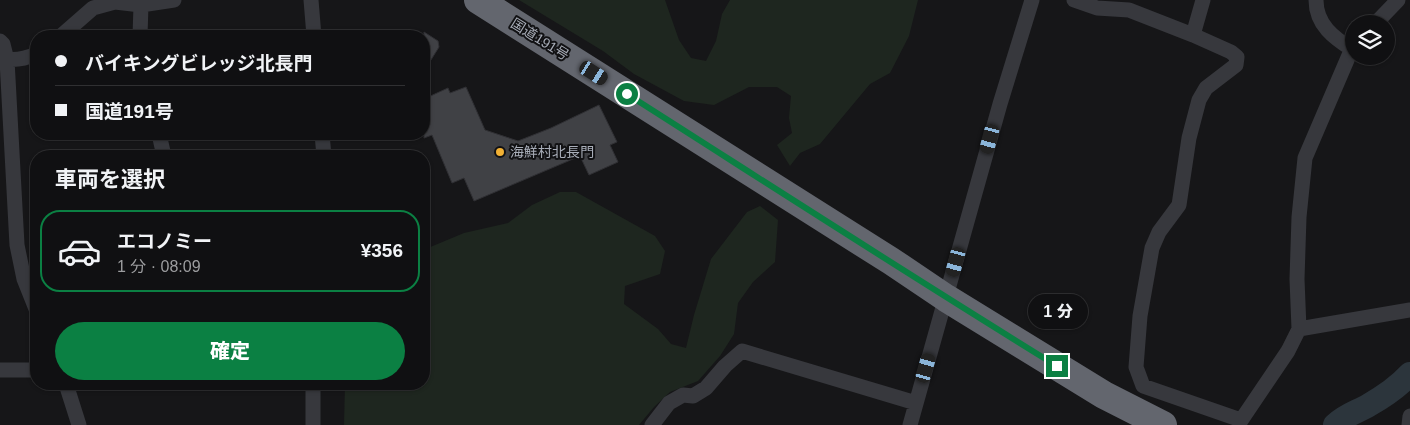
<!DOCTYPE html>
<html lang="ja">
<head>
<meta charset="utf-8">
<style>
	:root { --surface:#101012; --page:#19191b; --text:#f1f3f6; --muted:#9c9d9f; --line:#303032; --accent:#0b8043 }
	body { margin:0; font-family:Helvetica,"Noto Sans JP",sans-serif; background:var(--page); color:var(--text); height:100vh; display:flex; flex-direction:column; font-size:19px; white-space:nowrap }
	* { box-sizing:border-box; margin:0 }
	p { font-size:16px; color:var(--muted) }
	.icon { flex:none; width:28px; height:28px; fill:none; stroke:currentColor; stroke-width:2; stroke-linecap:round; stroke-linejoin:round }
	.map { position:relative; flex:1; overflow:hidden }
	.side { position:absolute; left:30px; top:150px; width:400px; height:240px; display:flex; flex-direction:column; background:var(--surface); border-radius:20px; box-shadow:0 1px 4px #0004,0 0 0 1px var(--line) }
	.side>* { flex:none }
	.guide { position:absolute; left:30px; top:30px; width:400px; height:110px; border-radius:20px; box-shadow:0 1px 4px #0004,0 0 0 1px var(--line); display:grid; align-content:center; height:110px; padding:0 25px; background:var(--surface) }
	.fabs { position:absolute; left:1345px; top:15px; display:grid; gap:10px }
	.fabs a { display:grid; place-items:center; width:50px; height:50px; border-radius:50%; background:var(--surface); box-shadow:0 1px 4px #0004,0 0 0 1px var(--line); font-size:25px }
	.end { position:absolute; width:22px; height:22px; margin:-11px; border:6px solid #0b8043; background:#fff; box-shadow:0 0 0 2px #fff }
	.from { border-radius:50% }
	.bubble { position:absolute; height:35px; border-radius:18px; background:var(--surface); box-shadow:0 1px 4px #0004,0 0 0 1px var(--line); font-size:16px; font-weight:800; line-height:35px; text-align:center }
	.car { position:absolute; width:15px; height:30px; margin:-15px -8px; border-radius:6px; box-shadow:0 0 4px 1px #0007; background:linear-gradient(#222 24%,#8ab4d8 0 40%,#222 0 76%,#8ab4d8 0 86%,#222 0) }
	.guide b { display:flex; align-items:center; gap:18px; height:48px; font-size:19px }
	.guide b+b { border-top:1px solid var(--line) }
	.guide i { width:12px; height:12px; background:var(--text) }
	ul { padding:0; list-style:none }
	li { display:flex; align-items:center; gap:15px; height:82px; margin:0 10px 8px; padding:0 15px; border:2px solid transparent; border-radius:20px }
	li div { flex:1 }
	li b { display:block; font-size:19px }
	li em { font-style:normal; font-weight:800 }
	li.current { border-color:var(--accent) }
	li>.icon { width:45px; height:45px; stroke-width:1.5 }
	h2 { padding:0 25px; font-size:22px; line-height:60px }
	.cta { display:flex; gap:10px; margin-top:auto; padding:10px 25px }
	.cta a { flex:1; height:58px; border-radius:30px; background:var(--accent); color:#fff; font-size:20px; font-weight:800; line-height:58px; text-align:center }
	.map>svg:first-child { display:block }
	.green { fill:#1e261f }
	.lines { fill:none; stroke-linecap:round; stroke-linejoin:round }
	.river { stroke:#2c353c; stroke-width:24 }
	.building { fill:#404145; stroke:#303034 }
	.street { stroke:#37383d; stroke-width:15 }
	.highway { stroke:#63666e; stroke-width:28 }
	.route { stroke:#0b8043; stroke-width:6 }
	.poi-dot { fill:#f2b134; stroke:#111113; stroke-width:2 }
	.labels { text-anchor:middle; stroke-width:4; stroke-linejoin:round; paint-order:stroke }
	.street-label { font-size:14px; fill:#a8adb8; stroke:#111113 }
	.poi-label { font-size:14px; fill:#a8adb8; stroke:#111113; text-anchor:start }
</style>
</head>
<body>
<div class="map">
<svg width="1410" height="425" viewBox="0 0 1410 425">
	<rect width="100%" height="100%" fill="#161618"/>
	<path class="green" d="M 519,0 L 665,0 L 679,40 L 691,58 L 706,61 L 716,41 L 722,14 L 730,0 L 918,0 L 909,36 L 890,73 L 870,84 L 820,144 L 800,153 L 790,166 L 777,145 L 792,133 L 789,118 L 791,96 L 777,87 L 749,87 L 714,105 L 684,101 L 634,74 L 603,51 Z
		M 560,192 L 576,192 L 655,236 L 665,251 L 660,274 L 625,286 L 624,304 L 658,329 L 671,344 L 686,348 L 694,315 L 711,259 L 747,212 L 760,206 L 778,220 L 775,262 L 753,282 L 738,303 L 734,334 L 720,356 L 698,381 L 670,392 L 654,407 L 639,425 L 344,425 L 345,384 L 424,384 L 424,243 L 428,248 L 464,233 L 508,223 L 532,205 Z"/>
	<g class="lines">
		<path class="river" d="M 1335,425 C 1345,415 1357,412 1369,405 C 1385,396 1398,387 1410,374"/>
	</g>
	<path class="building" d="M 424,32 L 438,41 L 439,47 L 424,71 Z
		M 466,87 L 485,130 L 518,141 L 551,128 L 599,105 L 617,142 L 610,145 L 618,162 L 589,175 L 580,156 L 474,201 L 464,178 L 452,183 L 432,135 L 424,138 L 424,99 L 448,88 L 450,93 Z"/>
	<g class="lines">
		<path class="street" d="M 311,0 L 314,36
			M 1074,0 L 1097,8 L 1129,10 L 1193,35 L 1231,52 L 1237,57 L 1236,65 L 1206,88 L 1199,100 L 1189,138 L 1179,205 L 1159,232 L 1152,248 L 1140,316 L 1136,367 L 1143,386 L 1241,420
			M 1316,0 C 1316,25 1334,38 1353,50
			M 1375,24 L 1398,0
			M 1193,35 L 1203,0
			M 61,36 L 93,8 L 115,2 L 141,5 L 174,0
			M 140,36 L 141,5
			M 0,41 L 3,44 L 7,60 L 17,245 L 24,279 L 36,309
			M 0,58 C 12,61 25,59 36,54
			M 159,134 L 164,156
			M 322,134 L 324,156
			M 1299,329 L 1410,310
			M 0,370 L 36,370
			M 66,384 L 79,425
			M 313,384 L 313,425
			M 652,425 L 669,403 L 683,395 L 693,396 L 706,388 L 725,366 L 742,351 L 916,403
			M 910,425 L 1000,104 L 1032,0
			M 1238,425 L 1288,351 L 1299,329 L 1297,279 L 1299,217 L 1305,158 L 1350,53 L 1354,49
			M 1409,425 L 1410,416"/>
		<path class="highway" d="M 478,0 L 891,261 L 946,298 L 1104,395 L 1163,425"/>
	</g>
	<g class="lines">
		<path class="route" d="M 627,94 C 770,185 912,277 1057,366"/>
	</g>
	<circle class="poi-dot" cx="500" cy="152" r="5"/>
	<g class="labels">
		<g class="street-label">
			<text transform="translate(540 39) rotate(32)" y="5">国道191号</text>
		</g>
		<g class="poi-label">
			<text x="510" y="157">海鮮村北長門</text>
		</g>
	</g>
</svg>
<div class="fabs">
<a><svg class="icon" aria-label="layers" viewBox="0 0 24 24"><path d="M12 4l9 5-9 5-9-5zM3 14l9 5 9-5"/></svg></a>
</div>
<i class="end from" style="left:627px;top:94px"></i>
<i class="end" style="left:1057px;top:366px"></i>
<div class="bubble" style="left:1028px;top:294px;width:60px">1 分</div>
<i class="car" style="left:594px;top:73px;rotate:122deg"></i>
<i class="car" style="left:990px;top:139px;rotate:195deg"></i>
<i class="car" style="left:956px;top:262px;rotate:195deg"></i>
<i class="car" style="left:926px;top:368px;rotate:16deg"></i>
<div class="guide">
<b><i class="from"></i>バイキングビレッジ北長門</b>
<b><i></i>国道191号</b>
</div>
<section class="side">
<h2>車両を選択</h2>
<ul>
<li class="current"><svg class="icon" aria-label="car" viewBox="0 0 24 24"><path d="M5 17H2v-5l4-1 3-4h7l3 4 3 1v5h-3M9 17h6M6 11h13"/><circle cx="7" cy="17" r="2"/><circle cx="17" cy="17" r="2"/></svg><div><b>エコノミー</b><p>1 分 · 08:09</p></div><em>¥356</em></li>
</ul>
<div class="cta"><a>確定</a></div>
</section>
</div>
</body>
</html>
